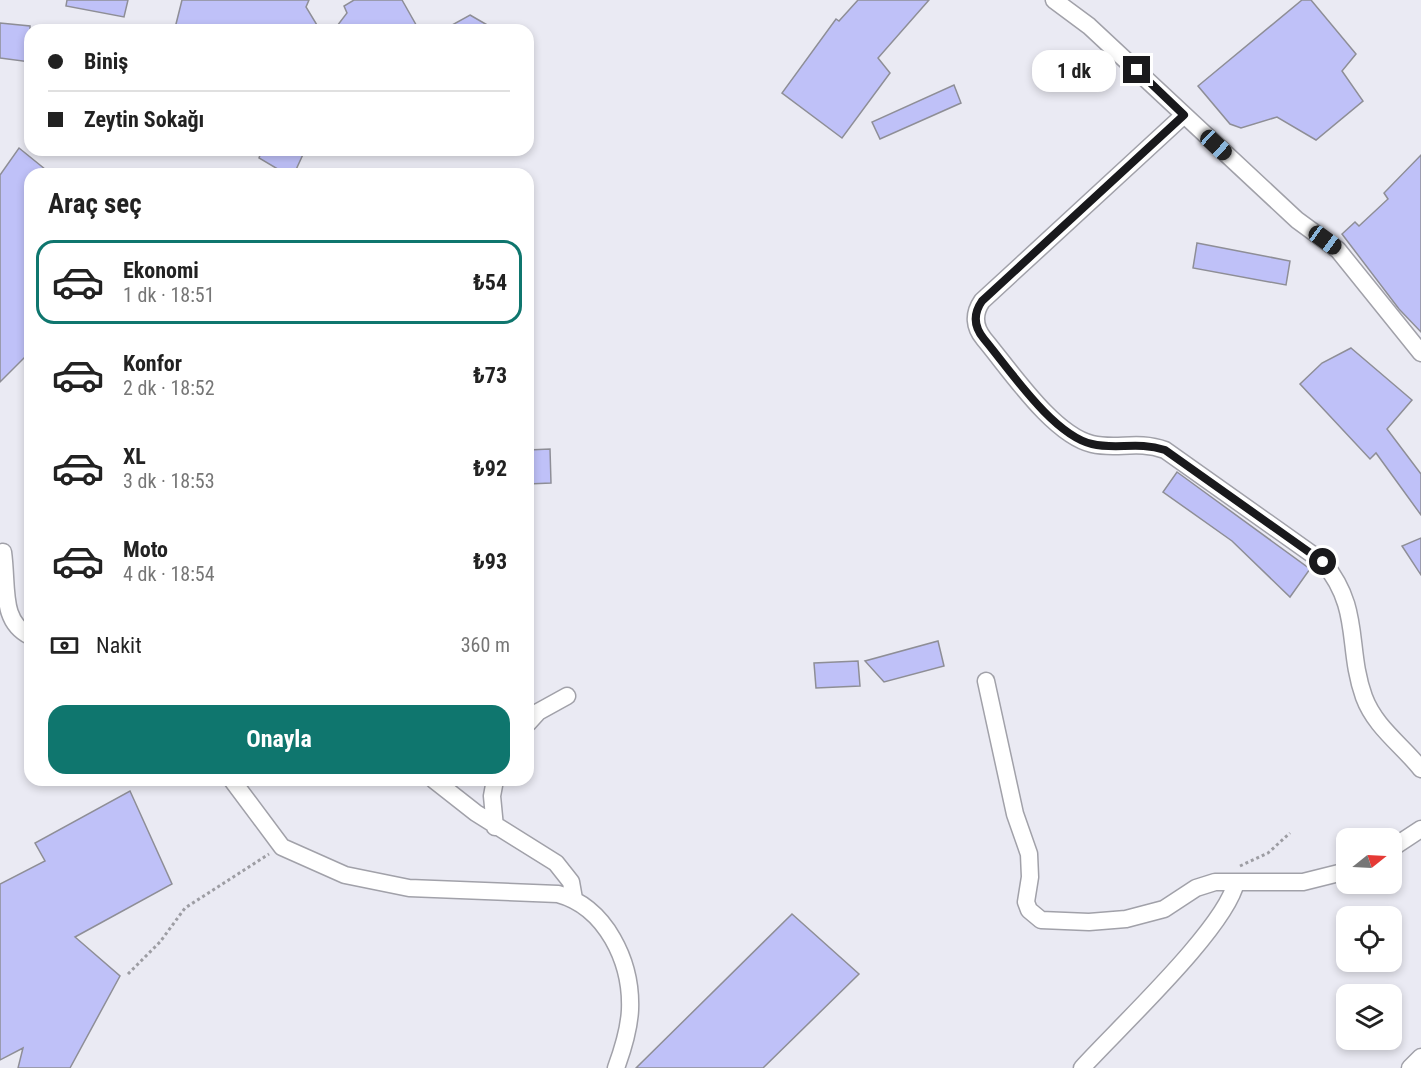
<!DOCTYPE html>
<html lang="tr">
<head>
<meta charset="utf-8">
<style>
	:root { --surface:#fff; --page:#f6f6f6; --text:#222; --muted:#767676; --line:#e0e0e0; --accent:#0f766e }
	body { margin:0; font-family:"Roboto Condensed",sans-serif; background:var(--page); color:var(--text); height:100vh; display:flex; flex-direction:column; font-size:22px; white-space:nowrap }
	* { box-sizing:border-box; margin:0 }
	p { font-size:20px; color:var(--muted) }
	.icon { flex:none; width:33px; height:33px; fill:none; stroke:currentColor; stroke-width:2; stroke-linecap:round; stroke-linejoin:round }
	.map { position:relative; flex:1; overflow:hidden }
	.details { position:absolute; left:24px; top:168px; width:510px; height:618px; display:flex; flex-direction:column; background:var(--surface); border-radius:18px; box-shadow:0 3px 9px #0003 }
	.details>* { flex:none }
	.banner { position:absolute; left:24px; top:24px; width:510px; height:132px; border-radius:18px; box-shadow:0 3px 9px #0003; display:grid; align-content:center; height:132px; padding:0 24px; background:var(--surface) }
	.needle { width:39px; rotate:72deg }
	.tools { position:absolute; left:1336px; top:828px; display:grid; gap:12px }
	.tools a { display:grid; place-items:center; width:66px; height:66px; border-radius:12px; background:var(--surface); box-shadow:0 3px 9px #0003; font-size:30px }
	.end { position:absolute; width:27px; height:27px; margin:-14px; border:8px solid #19191c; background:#fff; box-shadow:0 0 0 3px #fff }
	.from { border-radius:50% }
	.bubble { position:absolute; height:42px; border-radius:18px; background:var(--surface); box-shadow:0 3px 9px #0003; font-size:20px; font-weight:700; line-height:42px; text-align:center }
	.car { position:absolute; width:18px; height:36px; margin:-18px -9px; border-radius:8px; box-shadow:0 0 4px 2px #0007; background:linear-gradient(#222 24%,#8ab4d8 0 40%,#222 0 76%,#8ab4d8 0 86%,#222 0) }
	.banner b { display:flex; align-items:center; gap:21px; height:57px; font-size:22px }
	.banner b+b { border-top:2px solid var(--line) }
	.banner i { width:15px; height:15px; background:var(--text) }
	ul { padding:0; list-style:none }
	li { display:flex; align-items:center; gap:18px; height:84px; margin:0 12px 9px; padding:0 12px; border:3px solid transparent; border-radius:18px }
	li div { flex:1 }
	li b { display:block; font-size:22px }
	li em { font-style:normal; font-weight:700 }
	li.on { border-color:var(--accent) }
	li>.icon { width:54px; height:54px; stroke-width:1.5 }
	h2 { padding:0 24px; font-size:27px; line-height:72px }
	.pay { display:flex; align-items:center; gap:15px; height:66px; padding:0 24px; font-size:22px }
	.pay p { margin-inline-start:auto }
	.action { display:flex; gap:12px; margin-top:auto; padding:12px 24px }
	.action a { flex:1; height:69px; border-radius:18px; background:var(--accent); color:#fff; font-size:24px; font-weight:700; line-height:69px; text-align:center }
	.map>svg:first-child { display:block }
	.building { fill:#bfc1f8; stroke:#8e8e96; stroke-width:1.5 }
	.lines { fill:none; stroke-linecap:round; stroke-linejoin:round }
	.minor-casing { stroke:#a1a1a9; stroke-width:19 }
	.path { stroke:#9d9da3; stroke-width:3; stroke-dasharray:3 3; stroke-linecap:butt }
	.minor { stroke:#fff; stroke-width:16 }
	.route { stroke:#19191c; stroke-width:8 }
</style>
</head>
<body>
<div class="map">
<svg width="1421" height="1068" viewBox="0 0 1421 1068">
	<rect width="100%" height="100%" fill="#eaeaf3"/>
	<path class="building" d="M 67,0 L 128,0 L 124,17 L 66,6 Z
		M 182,0 L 309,0 L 306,7 L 320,30 L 187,30 L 175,28 Z
		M 354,0 L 402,0 L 419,30 L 334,30 L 347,13 L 344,6 Z
		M 858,0 L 929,0 L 878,58 L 890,73 L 842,138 L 782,93 L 836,19 L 839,21 Z
		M 1302,0 L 1311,0 L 1356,54 L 1342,71 L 1363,101 L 1316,140 L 1277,117 L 1241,128 L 1230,124 L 1198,86 Z
		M 470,15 L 496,30 L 443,30 Z
		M 0,23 L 30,26 L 30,62 L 0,58 Z
		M 954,85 L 961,103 L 880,139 L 872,122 Z
		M 19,148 L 51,174 L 30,174 L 30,352 L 0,382 L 0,175 Z
		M 262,150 L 305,150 L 294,174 L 286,174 L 259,158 Z
		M 1421,155 L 1421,332 L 1399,309 L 1342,234 L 1355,222 L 1359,226 L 1388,199 L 1384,193 Z
		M 1197,243 L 1290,261 L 1286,285 L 1193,268 Z
		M 1351,348 L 1412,400 L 1387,429 L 1421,474 L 1421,515 L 1376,453 L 1370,459 L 1300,384 L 1322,363 Z
		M 550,449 L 551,483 L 528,484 L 528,450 Z
		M 1177,472 L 1310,569 L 1290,597 L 1232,541 L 1163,492 Z
		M 1421,538 L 1421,575 L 1402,546 Z
		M 938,641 L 944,666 L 884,682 L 865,661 Z
		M 858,661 L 860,686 L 816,688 L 814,663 Z
		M 130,791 L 172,884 L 75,937 L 120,976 L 70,1068 L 18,1068 L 23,1048 L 0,1060 L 0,884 L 45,861 L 35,843 Z
		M 792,914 L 859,974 L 763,1068 L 636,1068 Z"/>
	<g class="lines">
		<g class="minor-casing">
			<path id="minor" d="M 1054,0 L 1089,26 L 1297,220 L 1338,250 L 1421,353
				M 1184,115 L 982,301 C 973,314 974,327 984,339 C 1010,370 1053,435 1092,444 C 1117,450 1137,440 1165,450 L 1323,562 C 1362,609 1346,647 1364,697 C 1375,727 1402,745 1421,769
				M 3,552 C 8,588 0,621 30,636
				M 986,681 L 1015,814 L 1029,854 L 1030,877 L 1026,902 L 1029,910 L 1041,920 L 1089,922 L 1126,919 L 1164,909 L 1196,888 L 1215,882 L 1303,882 L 1347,871
				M 528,723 L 538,712 L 567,696
				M 232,780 L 282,847 L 345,875 L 409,888 L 558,894 C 606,907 632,962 630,1010 C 629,1030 623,1049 616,1068
				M 434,780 L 476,813 L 556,863 L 571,882 L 574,899
				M 495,780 L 492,796 L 495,827
				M 1392,848 L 1421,829
				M 1082,1068 C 1118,1028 1226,928 1236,882
				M 1410,1068 L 1421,1057"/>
		</g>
		<path class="path" d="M 1240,866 L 1268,853 L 1290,833
			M 128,974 L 160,942 L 185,908 L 269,854"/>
		<use href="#minor" class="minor"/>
	</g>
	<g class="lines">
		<path class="route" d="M 1137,70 L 1184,115 L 982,301 C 973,314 974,327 984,339 C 1010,370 1053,435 1092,444 C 1117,450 1137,441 1165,450 L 1323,562"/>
	</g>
</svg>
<div class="tools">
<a><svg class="needle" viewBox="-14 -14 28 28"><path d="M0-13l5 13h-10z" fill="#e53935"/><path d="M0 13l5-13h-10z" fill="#767676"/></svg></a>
<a><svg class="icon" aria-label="locate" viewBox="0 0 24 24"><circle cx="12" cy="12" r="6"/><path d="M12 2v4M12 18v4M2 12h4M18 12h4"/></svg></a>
<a><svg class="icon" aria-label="layers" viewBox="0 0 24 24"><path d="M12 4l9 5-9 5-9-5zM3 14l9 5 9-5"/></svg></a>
</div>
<i class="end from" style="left:1323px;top:562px"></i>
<i class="end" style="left:1137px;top:70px"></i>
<div class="bubble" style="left:1032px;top:50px;width:84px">1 dk</div>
<i class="car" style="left:1216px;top:145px;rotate:133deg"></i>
<i class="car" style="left:1325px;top:240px;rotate:126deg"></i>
<div class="banner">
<b><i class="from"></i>Biniş</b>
<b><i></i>Zeytin Sokağı</b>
</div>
<section class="details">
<h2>Araç seç</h2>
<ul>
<li class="on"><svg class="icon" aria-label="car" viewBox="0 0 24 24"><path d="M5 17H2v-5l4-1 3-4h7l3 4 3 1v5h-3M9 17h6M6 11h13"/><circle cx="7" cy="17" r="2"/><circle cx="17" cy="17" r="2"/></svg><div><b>Ekonomi</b><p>1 dk · 18:51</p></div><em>₺54</em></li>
<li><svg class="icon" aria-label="car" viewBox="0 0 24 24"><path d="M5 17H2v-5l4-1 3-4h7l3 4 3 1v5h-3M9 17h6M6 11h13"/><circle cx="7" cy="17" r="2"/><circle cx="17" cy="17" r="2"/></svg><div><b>Konfor</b><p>2 dk · 18:52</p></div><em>₺73</em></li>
<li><svg class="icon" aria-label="car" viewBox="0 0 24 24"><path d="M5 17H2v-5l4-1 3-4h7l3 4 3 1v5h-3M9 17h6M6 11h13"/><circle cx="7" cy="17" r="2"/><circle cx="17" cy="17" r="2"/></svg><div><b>XL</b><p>3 dk · 18:53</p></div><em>₺92</em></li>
<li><svg class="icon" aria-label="car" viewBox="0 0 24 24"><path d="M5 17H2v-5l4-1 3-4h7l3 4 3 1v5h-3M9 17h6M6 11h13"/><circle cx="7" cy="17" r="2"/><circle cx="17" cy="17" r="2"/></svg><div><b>Moto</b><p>4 dk · 18:54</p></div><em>₺93</em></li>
</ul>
<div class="pay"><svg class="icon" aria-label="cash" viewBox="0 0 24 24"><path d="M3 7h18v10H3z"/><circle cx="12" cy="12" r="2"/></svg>Nakit<p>360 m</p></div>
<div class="action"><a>Onayla</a></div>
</section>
</div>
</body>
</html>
